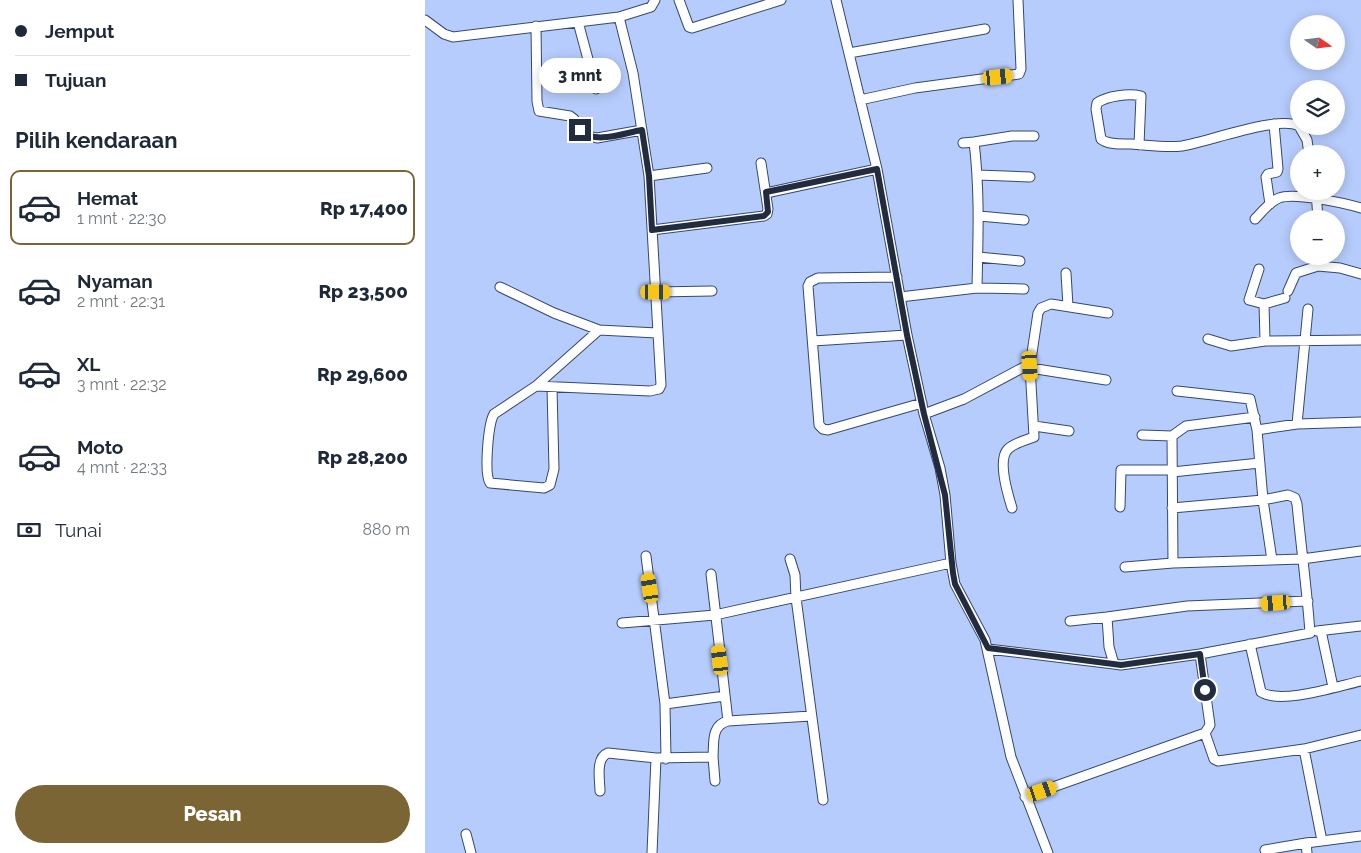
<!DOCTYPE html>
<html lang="id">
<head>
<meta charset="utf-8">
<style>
	:root { --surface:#fff; --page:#f2f2f3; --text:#1f2937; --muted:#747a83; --line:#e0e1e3; --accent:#7b6534 }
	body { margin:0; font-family:Raleway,sans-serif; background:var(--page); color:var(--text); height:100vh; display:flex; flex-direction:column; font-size:19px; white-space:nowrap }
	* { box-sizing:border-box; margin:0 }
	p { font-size:16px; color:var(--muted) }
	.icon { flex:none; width:28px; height:28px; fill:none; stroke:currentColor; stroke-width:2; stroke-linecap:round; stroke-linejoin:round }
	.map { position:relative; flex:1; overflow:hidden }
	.drawer { display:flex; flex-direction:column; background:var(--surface); width:425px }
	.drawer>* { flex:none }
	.banner { display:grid; align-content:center; height:110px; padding:0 15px; background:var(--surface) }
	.needle { width:32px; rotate:104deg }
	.fabs { position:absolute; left:865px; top:15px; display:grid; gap:10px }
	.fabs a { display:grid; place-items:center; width:55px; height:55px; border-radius:50%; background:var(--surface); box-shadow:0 2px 12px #0003; font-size:25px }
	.end { position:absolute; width:22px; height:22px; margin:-11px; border:6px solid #232c3e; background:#fff; box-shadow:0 0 0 2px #fff }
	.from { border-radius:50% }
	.bubble { position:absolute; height:35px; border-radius:18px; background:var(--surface); box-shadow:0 2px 12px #0003; font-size:16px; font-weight:800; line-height:35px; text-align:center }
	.car { position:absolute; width:15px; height:30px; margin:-15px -8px; border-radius:6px; box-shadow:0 0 4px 1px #0007; background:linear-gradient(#f5c518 24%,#345 0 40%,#f5c518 0 76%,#345 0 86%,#f5c518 0) }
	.banner b { display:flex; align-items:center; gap:18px; height:48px; font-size:19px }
	.banner b+b { border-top:1px solid var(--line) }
	.banner i { width:12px; height:12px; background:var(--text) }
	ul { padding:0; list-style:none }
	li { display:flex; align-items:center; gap:15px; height:75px; margin:0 10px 8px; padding:0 5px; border:2px solid transparent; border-radius:10px }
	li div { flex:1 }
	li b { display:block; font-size:19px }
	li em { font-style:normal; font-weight:800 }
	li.active { border-color:var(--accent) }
	li>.icon { width:45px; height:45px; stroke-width:1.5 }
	h2 { padding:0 15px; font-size:22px; line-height:60px }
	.pay { display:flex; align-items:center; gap:12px; height:55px; padding:0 15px; font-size:19px }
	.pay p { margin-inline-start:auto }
	.action { display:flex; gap:10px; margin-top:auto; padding:10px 15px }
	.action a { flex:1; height:58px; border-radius:30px; background:var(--accent); color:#fff; font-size:20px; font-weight:800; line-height:58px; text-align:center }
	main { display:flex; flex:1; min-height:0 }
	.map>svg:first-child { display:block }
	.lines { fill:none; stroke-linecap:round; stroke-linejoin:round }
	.street-casing { stroke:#36486f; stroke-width:11 }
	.street { stroke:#fff; stroke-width:9 }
	.route { stroke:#232c3e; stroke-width:6 }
</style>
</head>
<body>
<main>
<section class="drawer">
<div class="banner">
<b><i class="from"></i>Jemput</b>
<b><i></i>Tujuan</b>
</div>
<h2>Pilih kendaraan</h2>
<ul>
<li class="active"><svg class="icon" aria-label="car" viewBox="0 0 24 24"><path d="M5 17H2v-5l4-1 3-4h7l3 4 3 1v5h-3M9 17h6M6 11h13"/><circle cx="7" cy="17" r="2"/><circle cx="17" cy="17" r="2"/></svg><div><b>Hemat</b><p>1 mnt · 22:30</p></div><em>Rp 17,400</em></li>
<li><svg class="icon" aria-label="car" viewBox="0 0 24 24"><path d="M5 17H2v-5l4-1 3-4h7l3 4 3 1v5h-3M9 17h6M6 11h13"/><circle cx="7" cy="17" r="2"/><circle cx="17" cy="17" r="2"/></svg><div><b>Nyaman</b><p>2 mnt · 22:31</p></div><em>Rp 23,500</em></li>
<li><svg class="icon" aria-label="car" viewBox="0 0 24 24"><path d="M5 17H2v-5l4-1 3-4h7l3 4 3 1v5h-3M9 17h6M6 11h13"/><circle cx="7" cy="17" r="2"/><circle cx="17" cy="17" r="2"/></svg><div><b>XL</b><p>3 mnt · 22:32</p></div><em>Rp 29,600</em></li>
<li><svg class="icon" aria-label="car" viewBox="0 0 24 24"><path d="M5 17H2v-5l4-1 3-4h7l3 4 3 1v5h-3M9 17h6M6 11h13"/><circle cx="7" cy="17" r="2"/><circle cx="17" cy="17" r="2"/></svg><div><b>Moto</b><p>4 mnt · 22:33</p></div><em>Rp 28,200</em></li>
</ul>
<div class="pay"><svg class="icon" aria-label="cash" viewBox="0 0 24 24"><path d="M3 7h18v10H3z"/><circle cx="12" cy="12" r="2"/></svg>Tunai<p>880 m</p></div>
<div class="action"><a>Pesan</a></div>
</section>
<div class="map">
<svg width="936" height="853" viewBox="0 0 936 853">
	<rect width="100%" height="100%" fill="#b6ccfc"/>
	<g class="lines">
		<g class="street-casing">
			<path id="street" d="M 254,0 L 264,27 L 267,28 L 356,0
				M 411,0 L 452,169 L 482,335 L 499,414 L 515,468 L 520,495 L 526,563 L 530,584 L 560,640 L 586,757 L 623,853
				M 0,20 L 19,34 L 28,37 L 194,17 L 226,7 L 230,0
				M 153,22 L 171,89
				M 111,26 L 112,101 L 114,111 L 145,116 L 149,119 L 155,130 L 164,136 L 172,138 L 217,130
				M 424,53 L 560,29
				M 435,100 L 490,88 L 594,74 L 596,69 L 593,0
				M 874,126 L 882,140 L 884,154
				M 538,143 L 549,142
				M 714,145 L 716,96 C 704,93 682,96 672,103 L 671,109 L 676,139 C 683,145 697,144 706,144 C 723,145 740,148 757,146 C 783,142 853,115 874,126
				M 553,175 L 605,177
				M 224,176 L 282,168
				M 891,191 L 893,219
				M 341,193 L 452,169
				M 845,204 L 841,177 L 843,174 L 852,172 L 853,169 L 849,124
				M 554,216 L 599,220
				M 830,219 C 837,212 844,202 854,198 C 869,192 919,203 936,208
				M 227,230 L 339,216 L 342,214 L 343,209 L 336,163
				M 553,257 L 595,261
				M 893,266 L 915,268 L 936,274
				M 834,269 L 824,300 L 839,304 L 840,341
				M 641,273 L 643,306
				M 472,277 L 393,278 L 385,282 L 383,286 L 394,425 L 398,429 L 403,430 L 497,403
				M 75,287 L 129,313 L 174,330 L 232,333
				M 552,288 C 553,238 555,191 549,142 L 587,136 L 609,136
				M 863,291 L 871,273 L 893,266 L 894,256
				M 231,292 L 287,291
				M 475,297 L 552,288 L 599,289
				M 839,304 L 860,298
				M 783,339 L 806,346 L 840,341 L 936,340
				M 388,341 L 482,335
				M 111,386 L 225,391 L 234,389 L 236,385 L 224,176 L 208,73 L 194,17
				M 127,388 L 129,469 L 125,485 L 119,488 L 65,483 C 59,474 63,424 69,414 L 111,386 L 174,330
				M 752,391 L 825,399 L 832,430 L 872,424 L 936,422
				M 499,414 L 539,399 L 599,367 L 681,380
				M 872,424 L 883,309
				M 609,426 L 644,431
				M 832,430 L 838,500 L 863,495 L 870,498 L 872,504 C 876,547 882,589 885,633 L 775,654 L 696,665 L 689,664 L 684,647 L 682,617 L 762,606 L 883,601
				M 717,435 L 747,436 L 748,563
				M 747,436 L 761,426 L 830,417
				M 747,472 L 835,463
				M 695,507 L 696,470 L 747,470
				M 587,508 C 583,495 572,460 583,449 C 589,443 601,440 609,437 L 605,366 L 613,313 L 616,308 L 626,304 L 683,313
				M 747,508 L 838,500 L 847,560
				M 221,556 L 240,704 L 241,759
				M 365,559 L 370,575 L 371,598 L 398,800
				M 700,567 L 748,563 L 877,559 L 936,551
				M 645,621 L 682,617
				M 197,623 L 290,615 L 526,563
				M 892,631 L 936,626
				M 896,631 L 908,687
				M 825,644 L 836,692 C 856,705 913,686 936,681
				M 563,649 L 689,664
				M 240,704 L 300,696
				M 303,721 L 386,716
				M 780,733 L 789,759 L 793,761 L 879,749
				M 288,757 L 290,781
				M 175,791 C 175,780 170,758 183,753 L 231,758 L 288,757 C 289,743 286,725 303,721 L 286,574
				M 600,797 L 780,733 L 785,725 L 775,654
				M 41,834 L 46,853
				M 897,841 L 879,749 L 936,735
				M 881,843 L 882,853
				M 840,850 L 881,843 L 936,836
				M 227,853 L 231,758"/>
		</g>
		<use href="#street" class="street"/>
	</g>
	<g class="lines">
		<path class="route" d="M 155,130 C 171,145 198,133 217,130 L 224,176 L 227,230 L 339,216 L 343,212 L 341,192 L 452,169 L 482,335 L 499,414 L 520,495 L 528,573 L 530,584 L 563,648 L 696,665 L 775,654 L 780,690"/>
	</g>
</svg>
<div class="fabs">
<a><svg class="needle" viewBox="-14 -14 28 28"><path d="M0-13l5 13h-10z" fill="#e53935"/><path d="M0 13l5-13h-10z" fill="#747a83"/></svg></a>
<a><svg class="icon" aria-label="layers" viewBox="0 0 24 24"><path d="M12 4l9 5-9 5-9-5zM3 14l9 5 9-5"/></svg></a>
<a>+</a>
<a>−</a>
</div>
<i class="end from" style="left:780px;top:690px"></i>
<i class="end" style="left:155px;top:130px"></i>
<div class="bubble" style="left:114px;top:58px;width:82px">3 mnt</div>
<i class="car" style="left:573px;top:77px;rotate:84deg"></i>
<i class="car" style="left:231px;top:292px;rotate:90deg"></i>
<i class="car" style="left:605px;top:366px;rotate:176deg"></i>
<i class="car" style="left:225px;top:588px;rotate:351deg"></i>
<i class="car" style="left:851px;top:603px;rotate:266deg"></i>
<i class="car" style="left:295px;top:660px;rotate:353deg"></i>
<i class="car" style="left:617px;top:791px;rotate:71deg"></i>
</div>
</main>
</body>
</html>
